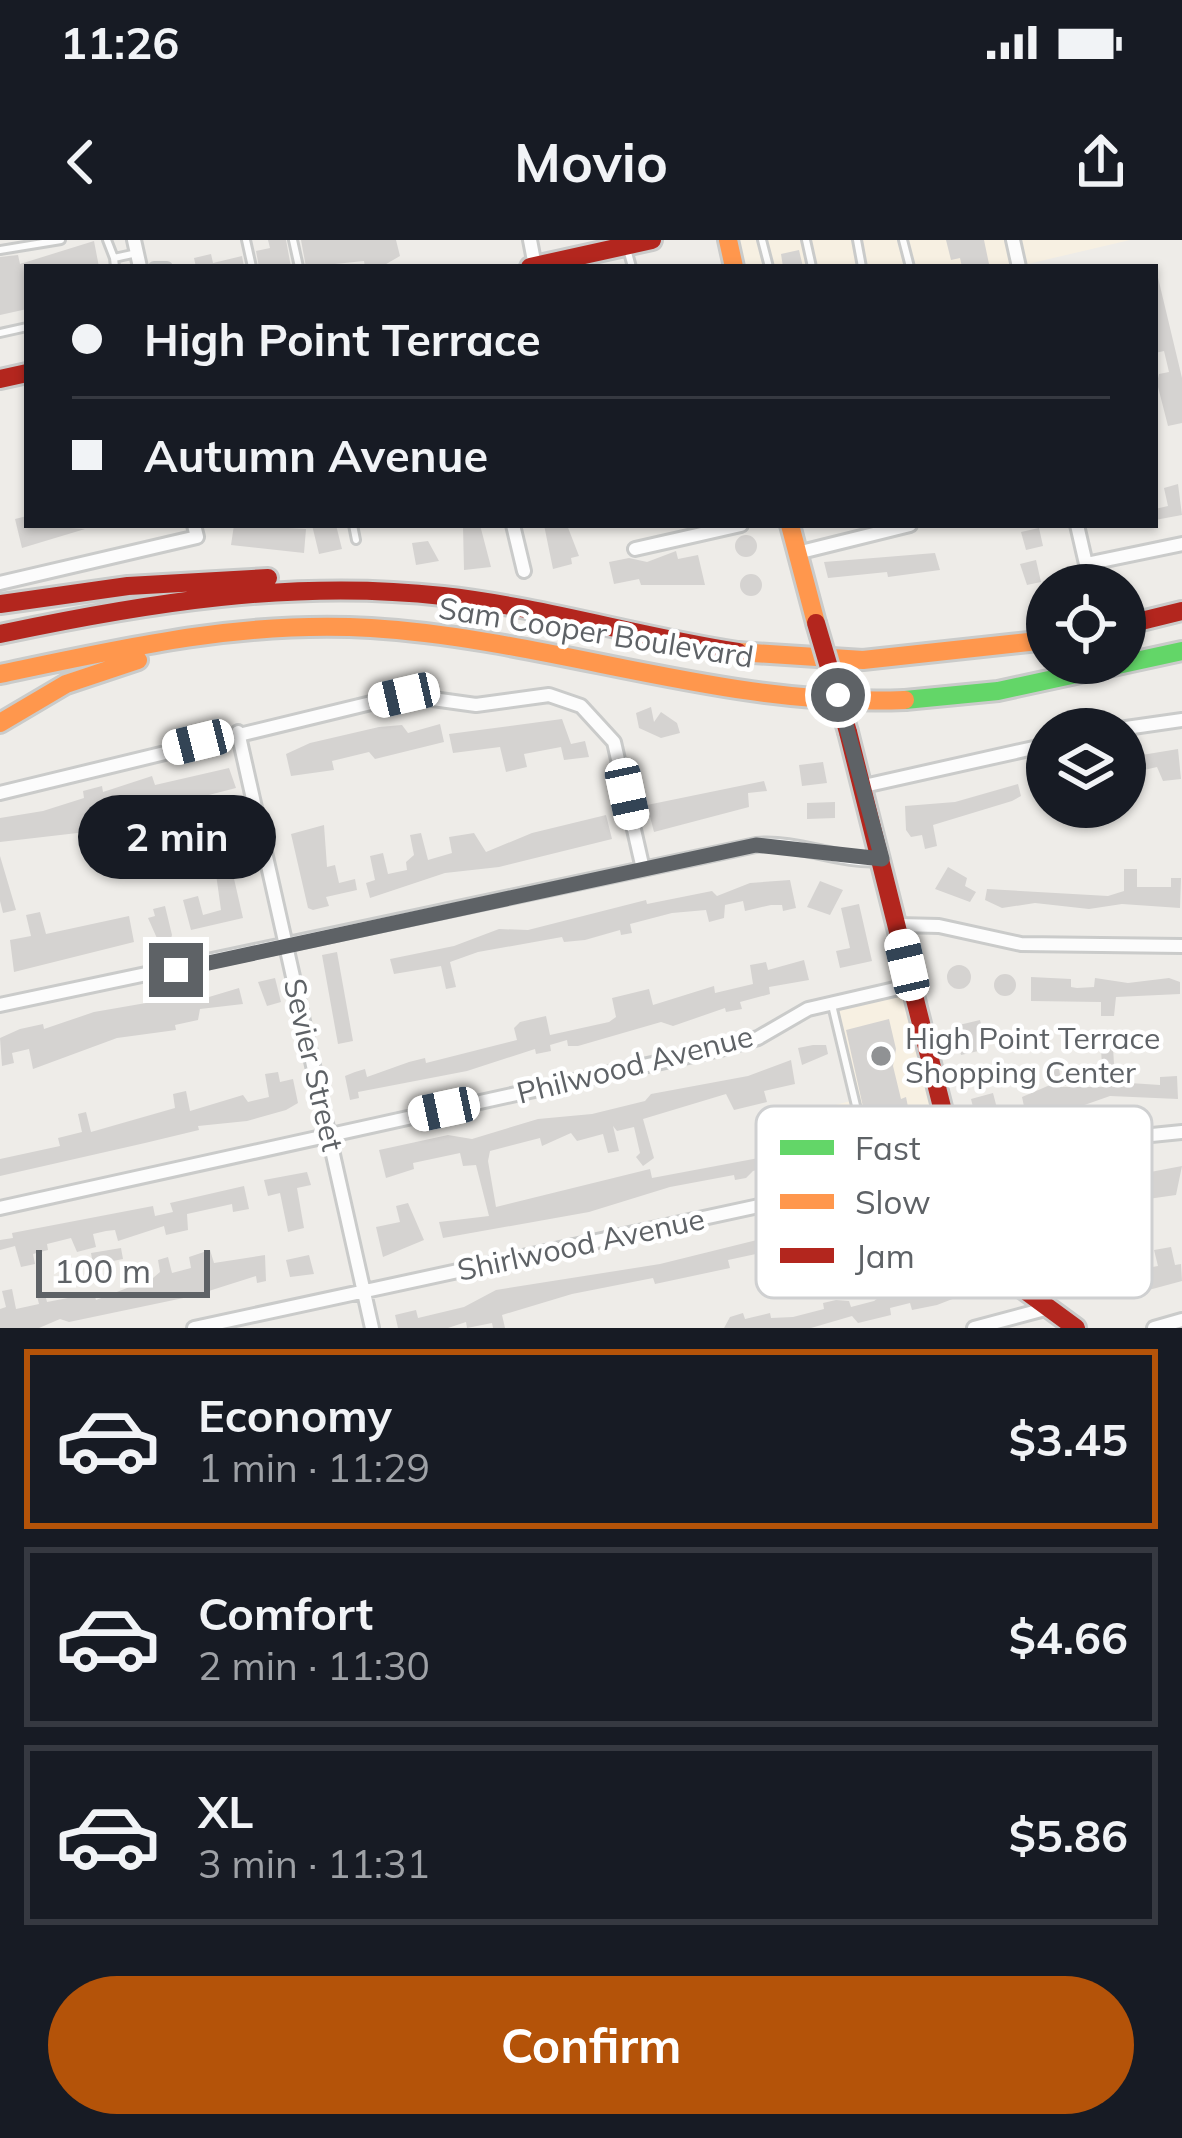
<!DOCTYPE html>
<html lang="en">
<head>
<meta charset="utf-8">
<style>
	:root { --surface:#171b24; --page:#242831; --text:#f1f3f6; --muted:#9ea1a6; --line:#363941; --accent:#b45309 }
	body { margin:0; font-family:Mulish,sans-serif; background:var(--page); color:var(--text); height:100vh; display:flex; flex-direction:column; font-size:45px; white-space:nowrap }
	* { box-sizing:border-box; margin:0 }
	p { font-size:39px; color:var(--muted) }
	.icon { flex:none; width:66px; height:66px; fill:none; stroke:currentColor; stroke-width:2; stroke-linecap:round; stroke-linejoin:round }
	.map { position:relative; height:1088px; overflow:hidden }
	.side { display:flex; flex-direction:column; background:var(--surface); flex:1 }
	.side>* { flex:none }
	.top-card { position:absolute; left:24px; top:24px; width:1134px; height:264px; border-radius:0px; box-shadow:0 3px 9px #0004; display:grid; align-content:center; height:264px; padding:0 48px; background:var(--surface) }
	.controls { position:absolute; left:1026px; top:324px; display:grid; gap:24px }
	.controls a { display:grid; place-items:center; width:120px; height:120px; border-radius:50%; background:var(--surface); box-shadow:0 3px 9px #0004; font-size:60px }
	.scale { position:absolute; left:36px; bottom:30px; width:174px; box-sizing:border-box; padding-left:12px; border:6px solid #5e6266; border-top:0; font-size:33px; line-height:42px; white-space:nowrap; color:#5e6266; -webkit-text-stroke:9px #fff; paint-order:stroke }
	.end { position:absolute; width:54px; height:54px; margin:-27px; border:15px solid #5e6266; background:#fff; box-shadow:0 0 0 6px #fff }
	.from { border-radius:50% }
	.bubble { position:absolute; height:84px; border-radius:42px; background:var(--surface); box-shadow:0 3px 9px #0004; font-size:39px; font-weight:700; line-height:84px; text-align:center }
	.car { position:absolute; width:36px; height:72px; margin:-36px -18px; border-radius:15px; box-shadow:0 0 9px 3px #0007; background:linear-gradient(#fff 24%,#345 0 40%,#fff 0 76%,#345 0 86%,#fff 0) }
	.top-card b { display:flex; align-items:center; gap:42px; height:114px; font-size:45px }
	.top-card b+b { border-top:3px solid var(--line) }
	.top-card i { width:30px; height:30px; background:var(--text) }
	ul { padding:21px 0 0; list-style:none }
	li { display:flex; align-items:center; gap:36px; height:180px; margin:0 24px 18px; padding:0 24px; border:6px solid var(--line); border-radius:0px }
	li div { flex:1 }
	li b { display:block; font-size:45px }
	li em { font-style:normal; font-weight:700 }
	li.active { border-color:var(--accent) }
	li>.icon { width:108px; height:108px; stroke-width:1.5 }
	.button { display:flex; gap:24px; margin-top:auto; padding:24px 48px }
	.button a { flex:1; height:138px; border-radius:72px; background:var(--accent); color:#fff; font-size:48px; font-weight:700; line-height:138px; text-align:center }
	.status { display:flex; justify-content:space-between; align-items:center; height:84px; padding:0 60px; background:var(--surface); direction:ltr }
	.status svg { height:33px; fill:currentColor }
	header { display:flex; justify-content:space-between; align-items:center; height:156px; padding:0 48px; background:var(--surface); font-size:54px; font-weight:700 }
	.map>svg:first-child { display:block }
	.commercial { fill:#f7f0e2 }
	.building { fill:#d5d3d1 }
	.lines { fill:none; stroke-linecap:round; stroke-linejoin:round }
	.lane-casing { stroke:#cacbca; stroke-width:12 }
	.street-casing { stroke:#cacbca; stroke-width:18 }
	.fast-casing { stroke:#cacbca; stroke-width:24 }
	.slow-casing { stroke:#cacbca; stroke-width:24 }
	.jam-casing { stroke:#cacbca; stroke-width:24 }
	.lane { stroke:#fcfcfc; stroke-width:6 }
	.street { stroke:#fcfcfc; stroke-width:12 }
	.fast { stroke:#63d668; stroke-width:18 }
	.slow { stroke:#ff974d; stroke-width:18 }
	.jam { stroke:#b3261e; stroke-width:18 }
	.jam-bridge-casing { stroke:#cacbca; stroke-width:24; stroke-linecap:butt }
	.jam-bridge { stroke:#b3261e; stroke-width:18 }
	.route { stroke:#5e6266; stroke-width:15 }
	.poi-dot { fill:#909294; stroke:#fff; stroke-width:4.5 }
	.labels { text-anchor:middle; stroke-width:9; stroke-linejoin:round; paint-order:stroke }
	.street-label { font-size:30px; fill:#5e6266; stroke:#fff }
	.poi-label { font-size:30px; fill:#5e6266; stroke:#fff; text-anchor:start }
	.key { fill:#fff; stroke:#cfd0d1; stroke-width:3 }
	.key-label { font-size:33px; fill:#5e6266 }
</style>
</head>
<body>
<div class="status"><b>11:26</b><svg viewBox="0 0 49 12"><path d="M0 12V9h3v3zM5 12V6h3v6zM10 12V3h3v9zM15 12V0h3v12zM26 1h20v11H26zM47 4h2v5h-2z"/></svg></div>
<header><svg class="icon" aria-label="back" viewBox="0 0 24 24"><path d="M15 5l-7 7 7 7"/></svg>Movio<svg class="icon" aria-label="share" viewBox="0 0 24 24"><path d="M12 15V3M7 8l5-5 5 5M5 13v7h14v-7"/></svg></header>
<div class="map">
<svg width="1182" height="1088" viewBox="0 0 1182 1088">
	<rect width="100%" height="100%" fill="#eeece8"/>
	<path class="commercial" d="M 728,0 L 1130,0 L 1015,27 L 734,27 Z
		M 912,745 L 954,924 L 831,938 L 815,870 L 851,861 L 830,768 Z"/>
	<path class="building" d="M 268,0 L 286,0 L 291,27 L 259,27 L 256,11 L 270,8 Z
		M 301,0 L 396,0 L 400,16 L 381,27 L 365,27 L 364,21 L 306,27 Z
		M 946,0 L 984,0 L 989,24 L 962,27 L 960,18 L 951,20 Z
		M 94,1 L 99,27 L 27,27 L 27,69 L 0,75 L 0,17 L 18,15 L 20,24 Z
		M 799,10 L 803,27 L 783,27 L 781,14 Z
		M 211,14 L 213,23 L 242,16 L 244,27 L 196,27 L 194,18 Z
		M 1155,25 L 1182,138 L 1182,183 L 1168,186 L 1157,143 L 1159,134 L 1169,132 L 1164,111 L 1155,113 Z
		M 1178,244 L 1182,275 L 1155,280 L 1155,269 L 1168,266 L 1164,248 Z
		M 27,276 L 27,285 L 85,289 L 22,308 L 15,279 Z
		M 234,285 L 306,289 L 304,313 L 231,305 Z
		M 312,285 L 336,285 L 342,309 L 319,314 Z
		M 480,285 L 491,327 L 464,330 L 463,286 Z
		M 544,285 L 567,285 L 579,316 L 571,318 L 572,324 L 553,329 Z
		M 1039,288 L 1043,306 L 1026,310 L 1021,292 Z
		M735 306a11 11 0 1 1 22 0a11 11 0 1 1-22 0Z
		M 428,301 L 439,321 L 416,325 L 412,303 Z
		M 676,311 L 678,319 L 698,315 L 705,345 L 641,345 L 639,339 L 614,344 L 609,322 L 629,318 L 647,322 Z
		M 935,313 L 940,330 L 888,337 L 887,332 L 828,338 L 824,322 Z
		M 1036,320 L 1041,342 L 1027,345 L 1020,324 Z
		M740 345a11 11 0 1 1 22 0a11 11 0 1 1-22 0Z
		M 651,467 L 654,482 L 661,472 L 677,483 L 680,493 L 661,498 L 639,488 L 636,473 Z
		M 562,479 L 571,504 L 585,501 L 589,517 L 564,520 L 561,507 L 524,514 L 527,527 L 506,532 L 500,507 L 453,513 L 449,494 Z
		M 440,484 L 444,502 L 375,519 L 369,512 L 332,521 L 334,530 L 291,536 L 286,514 L 310,503 L 379,487 L 402,485 L 408,493 Z
		M 1178,509 L 1181,539 L 1163,541 L 1157,527 L 1127,534 L 1125,522 L 1136,516 Z
		M 823,522 L 827,543 L 802,546 L 799,525 Z
		M 229,528 L 236,548 L 205,556 L 207,565 L 181,571 L 183,577 L 170,580 L 166,562 L 121,570 L 119,565 L 83,580 L 86,592 L 0,602 L 0,578 L 43,571 L 84,558 L 83,551 L 102,546 L 103,552 L 152,536 L 155,545 Z
		M 764,541 L 767,551 L 748,553 L 749,567 L 654,592 L 647,565 Z
		M 1018,544 L 1021,556 L 1012,561 L 933,585 L 937,606 L 925,609 L 922,595 L 911,597 L 906,590 L 905,566 L 955,562 Z
		M 835,562 L 835,578 L 807,579 L 807,563 Z
		M 606,575 L 612,599 L 499,627 L 445,633 L 370,658 L 366,643 L 375,640 L 370,616 L 383,613 L 388,634 L 407,630 L 406,622 L 414,615 L 410,595 L 421,593 L 428,620 L 452,613 L 449,597 L 474,593 L 486,612 L 532,593 Z
		M 324,585 L 327,627 L 335,625 L 339,643 L 355,639 L 357,650 L 326,657 L 329,666 L 313,670 L 308,668 L 291,594 Z
		M 236,603 L 246,625 L 232,630 L 243,678 L 191,690 L 183,660 L 198,656 L 203,675 L 221,670 L 213,612 Z
		M 0,616 L 16,670 L 3,673 L 0,661 Z
		M 948,627 L 967,638 L 965,646 L 976,652 L 970,662 L 935,649 Z
		M 1124,629 L 1137,629 L 1137,647 L 1171,647 L 1171,638 L 1181,638 L 1180,668 L 1122,664 L 1089,669 L 1035,663 L 1002,668 L 985,660 L 987,649 L 1108,656 L 1124,651 Z
		M 790,640 L 796,668 L 783,671 L 782,665 L 771,665 L 745,671 L 743,661 L 725,665 L 724,678 L 709,682 L 706,670 L 672,673 L 630,684 L 632,693 L 621,695 L 620,690 L 585,700 L 564,702 L 562,697 L 478,712 L 450,722 L 456,747 L 446,749 L 441,726 L 394,734 L 390,719 L 454,706 L 499,689 L 528,690 L 646,660 L 647,664 L 712,651 L 717,656 L 750,643 Z
		M 820,641 L 843,650 L 830,675 L 807,667 Z
		M 859,664 L 872,721 L 840,728 L 836,711 L 850,708 L 841,668 Z
		M 165,666 L 172,695 L 170,702 L 160,705 L 148,678 L 155,676 L 153,669 Z
		M 40,672 L 46,694 L 129,676 L 134,702 L 14,732 L 10,700 L 31,696 L 26,675 Z
		M 337,712 L 353,801 L 338,804 L 322,715 Z
		M 804,720 L 809,740 L 769,747 L 770,754 L 740,762 L 742,769 L 726,772 L 725,768 L 673,786 L 661,782 L 578,806 L 568,806 L 567,800 L 550,805 L 551,811 L 536,814 L 535,809 L 467,831 L 358,852 L 359,858 L 350,860 L 345,836 L 355,832 L 365,829 L 367,837 L 409,822 L 425,818 L 426,823 L 517,800 L 514,788 L 520,782 L 546,776 L 550,795 L 609,782 L 616,777 L 612,758 L 649,749 L 653,765 L 714,746 L 715,753 L 753,744 L 750,725 L 766,722 L 768,730 Z
		M947 737a12 12 0 1 1 24 0a12 12 0 1 1-24 0Z
		M994 745a11 11 0 1 1 22 0a11 11 0 1 1-22 0Z
		M 1031,737 L 1071,739 L 1071,747 L 1077,748 L 1094,747 L 1095,738 L 1128,743 L 1169,738 L 1180,742 L 1180,754 L 1116,757 L 1114,776 L 1101,776 L 1101,762 L 1031,761 Z
		M 275,738 L 281,762 L 267,766 L 258,742 Z
		M 239,748 L 243,764 L 200,769 L 198,780 L 175,785 L 176,790 L 117,798 L 33,829 L 29,809 L 12,813 L 14,823 L 2,826 L 0,798 L 20,789 L 43,784 L 44,789 L 94,772 L 169,759 L 170,763 L 199,760 Z
		M 889,779 L 896,809 L 893,826 L 901,859 L 906,857 L 916,906 L 873,912 L 846,790 Z
		M 980,780 L 987,809 L 961,815 L 955,786 Z
		M 813,805 L 826,805 L 828,814 L 802,825 L 798,808 Z
		M 1113,807 L 1115,842 L 1160,845 L 1160,837 L 1177,836 L 1178,859 L 1110,856 L 1076,868 L 1025,871 L 1022,857 L 1050,845 L 1048,829 L 1059,828 L 1062,847 L 1103,847 L 1101,808 Z
		M 791,820 L 795,844 L 764,851 L 767,862 L 734,870 L 726,854 L 643,879 L 654,918 L 643,926 L 636,917 L 640,913 L 634,887 L 617,891 L 613,886 L 619,911 L 608,913 L 603,894 L 577,901 L 571,893 L 542,906 L 540,898 L 490,911 L 488,921 L 496,967 L 650,929 L 652,938 L 764,917 L 763,912 L 780,908 L 775,885 L 786,880 L 795,878 L 801,901 L 815,897 L 819,913 L 753,931 L 746,938 L 735,940 L 734,935 L 670,947 L 589,972 L 443,998 L 439,982 L 489,976 L 476,925 L 463,926 L 460,913 L 413,923 L 414,929 L 386,938 L 379,910 L 448,895 L 472,899 L 538,879 L 592,874 L 645,861 L 651,854 L 748,836 Z
		M 278,832 L 280,842 L 293,839 L 298,863 L 286,870 L 247,881 L 198,886 L 199,890 L 145,903 L 0,936 L 0,919 L 60,906 L 58,898 L 82,892 L 78,874 L 86,872 L 91,892 L 175,868 L 173,854 L 186,851 L 190,871 L 243,855 L 248,862 L 269,857 L 265,834 Z
		M 993,853 L 999,876 L 977,883 L 971,859 Z
		M 1182,926 L 1176,955 L 1148,959 L 1149,966 L 1140,967 L 1138,945 L 1086,949 L 1084,944 L 1064,946 L 1061,961 L 1029,966 L 1031,976 L 1017,980 L 1009,964 L 1009,949 L 1069,930 L 1115,930 L 1124,937 Z
		M 307,932 L 311,945 L 297,948 L 304,988 L 288,992 L 280,953 L 268,956 L 264,940 Z
		M 244,946 L 249,969 L 233,972 L 232,964 L 187,974 L 188,990 L 166,995 L 164,986 L 118,1001 L 115,990 L 106,991 L 93,994 L 96,1007 L 77,1012 L 71,998 L 47,1004 L 48,1010 L 33,1014 L 35,1024 L 21,1027 L 15,1006 L 0,1010 L 0,1000 L 13,998 L 12,993 L 153,966 L 155,976 L 173,972 L 170,963 Z
		M 926,958 L 938,1001 L 921,1005 L 909,977 L 885,983 L 883,994 L 835,1005 L 833,998 L 813,1003 L 815,1009 L 767,1018 L 765,1012 L 728,1020 L 730,1028 L 655,1044 L 653,1038 L 572,1054 L 502,1075 L 505,1088 L 493,1088 L 492,1083 L 467,1088 L 466,1082 L 448,1088 L 398,1088 L 395,1075 L 416,1070 L 418,1078 L 464,1067 L 496,1050 L 660,1024 Z
		M 408,963 L 424,1000 L 383,1017 L 376,987 L 400,982 L 396,966 Z
		M 1171,1007 L 1175,1025 L 1181,1024 L 1182,1041 L 1145,1051 L 1144,1046 L 1125,1050 L 1123,1043 L 1109,1046 L 1106,1035 L 1158,1026 L 1154,1010 Z
		M 121,1008 L 123,1019 L 93,1025 L 91,1013 Z
		M 210,1010 L 214,1023 L 265,1015 L 266,1041 L 257,1043 L 256,1036 L 193,1056 L 69,1082 L 60,1079 L 39,1088 L 0,1088 L 0,1069 L 6,1067 L 2,1051 L 12,1049 L 16,1069 L 39,1064 L 37,1056 L 45,1054 L 47,1062 L 94,1053 L 96,1060 L 153,1038 L 160,1032 L 158,1020 L 168,1017 L 172,1033 L 191,1028 L 189,1017 Z
		M 309,1015 L 314,1034 L 290,1037 L 286,1020 Z
		M 959,1023 L 968,1053 L 937,1065 L 912,1070 L 910,1063 L 890,1068 L 891,1075 L 858,1083 L 852,1076 L 811,1088 L 724,1088 L 730,1077 L 743,1073 L 745,1079 L 770,1073 L 771,1078 L 793,1077 L 824,1069 L 823,1063 L 836,1060 L 849,1061 L 851,1067 L 874,1061 L 893,1048 L 946,1036 L 949,1026 Z"/>
	<g class="lines">
		<g class="lane-casing">
			<path id="lane" d="M 107,0 L 114,18
				M 246,0 L 252,27
				M 293,0 L 299,27
				M 762,0 L 769,27
				M 806,0 L 812,27
				M 857,0 L 862,27
				M 903,0 L 910,27
				M 627,9 L 632,27
				M 0,10 L 61,0
				M 115,27 L 114,18 L 137,13
				M 154,27 L 167,27
				M 0,93 L 27,87
				M 353,285 L 356,300
				M 832,765 L 858,874"/>
		</g>
		<g class="street-casing">
			<path id="street" d="M 134,0 L 140,27
				M 530,0 L 535,26
				M 1013,0 L 1019,27
				M 513,285 L 524,331
				M 1077,285 L 1086,324 L 1182,304
				M 635,309 L 741,285
				M 797,313 L 910,285
				M 0,343 L 197,297 L 194,285
				M 1119,489 L 1182,480
				M 238,492 L 372,1088
				M 864,546 L 1047,505
				M 0,553 L 404,455 L 476,465 L 549,455 L 581,466 L 614,502 L 643,629
				M 898,685 L 939,686 L 1021,704 L 1182,706
				M 0,765 L 756,605 C 800,601 839,623 882,619
				M 0,968 L 720,809 L 758,798 L 808,769 L 912,745
				M 194,1088 L 1032,907 L 1182,892
				M 974,1088 L 1045,1069
				M 1154,1088 L 1182,1080"/>
		</g>
		<g class="fast-casing">
			<path id="fast" d="M 905,460 L 998,451 L 1182,411"/>
		</g>
		<g class="slow-casing">
			<path id="slow" d="M 728,0 L 734,27
				M 790,285 L 816,383
				M 738,412 L 863,420 L 1047,400
				M 0,434 C 123,408 244,380 371,388 C 550,399 724,468 905,460
				M 0,483 L 66,444 L 138,420"/>
		</g>
		<g class="jam-casing">
			<path id="jam" d="M 530,27 L 652,0
				M 0,139 L 27,133
				M 0,364 L 128,346 L 268,338
				M 1125,385 L 1182,371
				M 0,394 C 146,363 294,339 443,356 C 543,367 639,397 738,412
				M 848,492 L 969,975 L 1012,1041 L 1076,1088"/>
		</g>
		<use href="#lane" class="lane"/>
		<use href="#street" class="street"/>
		<use href="#fast" class="fast"/>
		<use href="#slow" class="slow"/>
		<use href="#jam" class="jam"/>
		<g class="jam-bridge-casing">
			<path id="jam-bridge" d="M 816,383 L 848,492"/>
		</g>
		<use href="#jam-bridge" class="jam-bridge"/>
	</g>
	<g class="lines">
		<path class="route" d="M 176,730 L 756,605 L 882,619 L 838,455"/>
	</g>
	<circle class="poi-dot" cx="881" cy="816" r="12"/>
	<g class="labels">
		<g class="street-label">
			<text transform="translate(596 393) rotate(9)" y="10">Sam Cooper Boulevard</text>
			<text transform="translate(313 825) rotate(77)" y="10">Sevier Street</text>
			<text transform="translate(635 825) rotate(-14)" y="10">Philwood Avenue</text>
			<text transform="translate(581 1005) rotate(-12)" y="10">Shirlwood Avenue</text>
		</g>
		<g class="poi-label">
			<text x="905" y="809">High Point Terrace<tspan x="905" dy="34">Shopping Center</tspan></text>
		</g>
	</g>
	<rect x="756" y="866" width="396" height="192" rx="18" class="key"/>
	<rect x="780" y="900" width="54" height="15" fill="#63d668"/>
	<rect x="780" y="954" width="54" height="15" fill="#ff974d"/>
	<rect x="780" y="1008" width="54" height="15" fill="#b3261e"/>
	<g class="key-label">
		<text x="855" y="920">Fast</text>
		<text x="855" y="974">Slow</text>
		<text x="855" y="1028">Jam</text>
	</g>
</svg>
<div class="controls">
<a><svg class="icon" aria-label="locate" viewBox="0 0 24 24"><circle cx="12" cy="12" r="6"/><path d="M12 2v4M12 18v4M2 12h4M18 12h4"/></svg></a>
<a><svg class="icon" aria-label="layers" viewBox="0 0 24 24"><path d="M12 4l9 5-9 5-9-5zM3 14l9 5 9-5"/></svg></a>
</div>
<div class="scale">100 m</div>
<i class="end from" style="left:838px;top:455px"></i>
<i class="end" style="left:176px;top:730px"></i>
<div class="bubble" style="left:78px;top:555px;width:198px">2 min</div>
<i class="car" style="left:404px;top:455px;rotate:257deg"></i>
<i class="car" style="left:198px;top:502px;rotate:256deg"></i>
<i class="car" style="left:627px;top:554px;rotate:168deg"></i>
<i class="car" style="left:907px;top:725px;rotate:347deg"></i>
<i class="car" style="left:444px;top:869px;rotate:258deg"></i>
<div class="top-card">
<b><i class="from"></i>High Point Terrace</b>
<b><i></i>Autumn Avenue</b>
</div>
</div>
<section class="side">
<ul>
<li class="active"><svg class="icon" aria-label="car" viewBox="0 0 24 24"><path d="M5 17H2v-5l4-1 3-4h7l3 4 3 1v5h-3M9 17h6M6 11h13"/><circle cx="7" cy="17" r="2"/><circle cx="17" cy="17" r="2"/></svg><div><b>Economy</b><p>1 min · 11:29</p></div><em>$3.45</em></li>
<li><svg class="icon" aria-label="car" viewBox="0 0 24 24"><path d="M5 17H2v-5l4-1 3-4h7l3 4 3 1v5h-3M9 17h6M6 11h13"/><circle cx="7" cy="17" r="2"/><circle cx="17" cy="17" r="2"/></svg><div><b>Comfort</b><p>2 min · 11:30</p></div><em>$4.66</em></li>
<li><svg class="icon" aria-label="car" viewBox="0 0 24 24"><path d="M5 17H2v-5l4-1 3-4h7l3 4 3 1v5h-3M9 17h6M6 11h13"/><circle cx="7" cy="17" r="2"/><circle cx="17" cy="17" r="2"/></svg><div><b>XL</b><p>3 min · 11:31</p></div><em>$5.86</em></li>
</ul>
<div class="button"><a>Confirm</a></div>
</section>
</body>
</html>
